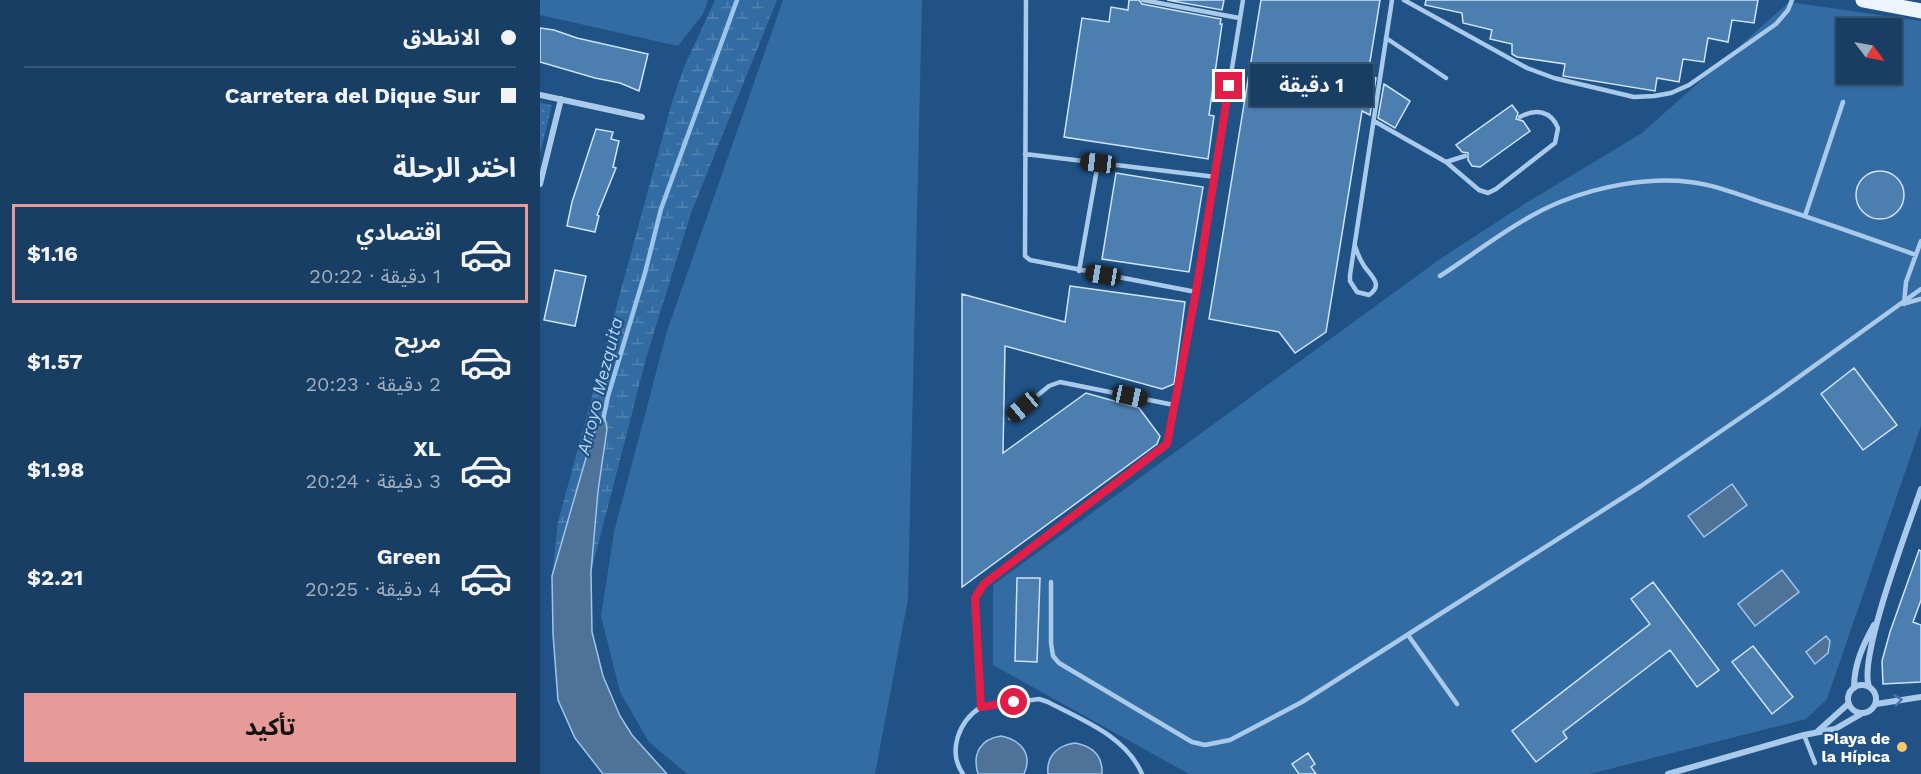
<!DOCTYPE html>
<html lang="ar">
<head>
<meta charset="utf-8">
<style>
	:root { --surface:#183e64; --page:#21456a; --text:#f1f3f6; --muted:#9faebf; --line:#365778; --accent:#e69b98 }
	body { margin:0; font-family:"Work Sans","Noto Sans Arabic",sans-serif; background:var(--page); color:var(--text); direction:rtl; height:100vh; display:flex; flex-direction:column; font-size:22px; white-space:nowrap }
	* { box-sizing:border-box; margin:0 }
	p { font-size:20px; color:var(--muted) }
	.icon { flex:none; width:33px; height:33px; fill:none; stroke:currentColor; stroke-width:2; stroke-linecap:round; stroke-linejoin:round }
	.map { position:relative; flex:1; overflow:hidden; direction:ltr }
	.side { display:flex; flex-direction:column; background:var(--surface); width:540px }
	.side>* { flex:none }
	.banner { display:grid; align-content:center; height:132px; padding:0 24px; background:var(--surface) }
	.needle { width:39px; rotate:122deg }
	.tools { position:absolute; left:1296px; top:18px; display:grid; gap:12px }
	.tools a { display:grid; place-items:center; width:66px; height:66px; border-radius:0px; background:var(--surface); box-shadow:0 2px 4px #0004,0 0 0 2px var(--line); font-size:30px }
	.end { position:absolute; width:27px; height:27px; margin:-14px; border:8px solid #e11d48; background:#fff; box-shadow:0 0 0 3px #fff }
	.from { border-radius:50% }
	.bubble { position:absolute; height:42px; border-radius:0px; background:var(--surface); box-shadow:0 2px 4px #0004,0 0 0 2px var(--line); font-size:20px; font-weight:700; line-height:42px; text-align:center; direction:rtl }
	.car { position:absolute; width:18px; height:36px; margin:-18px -9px; border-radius:8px; box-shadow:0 0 4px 2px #0007; background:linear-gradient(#222 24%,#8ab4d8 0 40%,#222 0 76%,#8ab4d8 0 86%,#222 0) }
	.banner b { display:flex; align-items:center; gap:21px; height:57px; font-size:22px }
	.banner b+b { border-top:2px solid var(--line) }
	.banner i { width:15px; height:15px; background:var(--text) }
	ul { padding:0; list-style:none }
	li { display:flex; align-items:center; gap:18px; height:99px; margin:0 12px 9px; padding:0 12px; border:3px solid transparent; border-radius:0px }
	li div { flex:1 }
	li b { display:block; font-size:22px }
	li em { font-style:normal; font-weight:700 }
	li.on { border-color:var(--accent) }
	li>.icon { width:54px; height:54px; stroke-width:1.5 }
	h2 { padding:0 24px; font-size:27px; line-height:72px }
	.primary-button { display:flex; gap:12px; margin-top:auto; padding:12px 24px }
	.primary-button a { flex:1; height:69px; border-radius:0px; background:var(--accent); color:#111; font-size:24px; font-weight:700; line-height:69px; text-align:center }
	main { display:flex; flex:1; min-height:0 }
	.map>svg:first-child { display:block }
	.grass { fill:#336ca3; fill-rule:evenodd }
	.wetland { fill:url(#wetland-marsh) }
	.park { fill:url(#park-dots) }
	.water { fill:#4f7298; stroke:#9cc5eb; stroke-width:1.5 }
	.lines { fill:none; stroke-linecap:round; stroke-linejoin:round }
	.stream { stroke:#9cc5eb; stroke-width:4.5 }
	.building { fill:#4c7eb0; stroke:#cde3f7; stroke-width:1.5 }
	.service { stroke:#a9caea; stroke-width:4.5 }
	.minor { stroke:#a9caea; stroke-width:6 }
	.primary { stroke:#ecf4fe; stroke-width:15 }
	.oneway { stroke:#4976a4 }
	.route { stroke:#e11d48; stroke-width:8 }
	.poi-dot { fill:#f8c769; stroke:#205286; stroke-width:2 }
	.labels { text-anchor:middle; stroke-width:4.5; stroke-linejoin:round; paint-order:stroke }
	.poi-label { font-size:16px; font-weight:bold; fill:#fff; stroke:#205286; text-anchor:end }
	.water-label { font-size:18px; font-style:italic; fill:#b4d3f1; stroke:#205286 }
</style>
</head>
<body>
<main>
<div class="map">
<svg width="1381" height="774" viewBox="0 0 1381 774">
	<defs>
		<pattern id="wetland-marsh" width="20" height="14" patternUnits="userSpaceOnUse" patternTransform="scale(1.5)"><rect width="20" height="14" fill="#336ca3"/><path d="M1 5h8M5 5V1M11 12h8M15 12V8" fill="none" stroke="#5282b1"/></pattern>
		<pattern id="park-dots" width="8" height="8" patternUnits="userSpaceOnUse" patternTransform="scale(1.5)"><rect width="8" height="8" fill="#336ca3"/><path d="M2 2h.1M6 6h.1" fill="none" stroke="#5282b1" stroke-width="1.8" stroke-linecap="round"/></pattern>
	</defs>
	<rect width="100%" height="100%" fill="#205286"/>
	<path class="grass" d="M 0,0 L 168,0 L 163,14 L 138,46 L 0,15 Z
		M 243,0 L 382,0 L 368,599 L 335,774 L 147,774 L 109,742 L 80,692 L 61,616 L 74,532 L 127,331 Z
		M 1249,2 L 1381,21 L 1381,426 L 1287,699 L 1266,719 L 1050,774 L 649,774 L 453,665 L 453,585 L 900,259 L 986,203 L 1102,133 ZM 1306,28 L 1352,28 L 1352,74 L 1306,74 Z"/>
	<path class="wetland" d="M 175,0 L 237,0 L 151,213 L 107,355 L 51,572 L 58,491 L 67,429 L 64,415 L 52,437 L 12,576 L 18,522 L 132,102 L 144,67 Z"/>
	<path class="park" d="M 0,103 L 12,105 L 0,154 Z"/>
	<path class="water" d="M 64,414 L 67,429 L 58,491 L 51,572 L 52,632 L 63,676 L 80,716 L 92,735 L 127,774 L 63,774 L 35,738 L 18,700 L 13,634 L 12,576 L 52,437 Z
		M 1192,484 L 1207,505 L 1164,537 L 1148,516 Z
		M 1242,570 L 1259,592 L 1215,626 L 1198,604 Z
		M 1286,636 L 1290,641 L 1288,653 L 1275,664 L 1266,652 Z
		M 461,736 C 481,740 493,754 484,774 L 438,774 C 432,754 440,739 461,736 Z
		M 535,743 C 551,746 563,755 562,774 L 508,774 C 506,756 518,745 535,743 Z"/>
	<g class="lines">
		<path class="stream" d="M 63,420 L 68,396 L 105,273 L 121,209 L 197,0"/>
	</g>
	<path class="building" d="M 589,0 L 599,0 L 602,4 L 681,19 L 680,24 L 682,24 L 669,115 L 674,116 L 668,159 L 524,137 L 542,18 L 569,22 L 571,7 L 588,10 Z
		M 627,0 L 684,0 L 682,10 Z
		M 721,0 L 840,0 L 828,74 L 836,78 L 830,115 L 822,111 L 786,332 L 755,353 L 739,332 L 669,319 Z
		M 886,0 L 1218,0 L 1214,23 L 1192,20 L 1188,42 L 1168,38 L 1164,62 L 1143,59 L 1139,82 L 1117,78 L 1115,91 L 1023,76 L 1025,64 L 977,57 L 972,54 L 972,44 L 950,39 L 952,30 L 923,23 L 922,13 L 885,5 Z
		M 0,28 L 14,30 L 37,38 L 108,54 L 99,91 L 80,83 L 55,78 L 0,62 Z
		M 844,84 L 870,101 L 855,128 L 838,118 Z
		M 972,105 L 978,113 L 976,119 L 983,121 L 990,131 L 940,167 L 932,166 L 928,160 L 928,153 L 922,152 L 916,145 Z
		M 56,129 L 73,132 L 71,139 L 79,141 L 73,167 L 76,168 L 57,215 L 59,216 L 55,232 L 27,226 L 32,202 Z
		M1316 195a24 24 0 1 1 48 0a24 24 0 1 1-48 0Z
		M 576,173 L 663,187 L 649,272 L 562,259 Z
		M 15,270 L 46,276 L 35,326 L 4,320 Z
		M 530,286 L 645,302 L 634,384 L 622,389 L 465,346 L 463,453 L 546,393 L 599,408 L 620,436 L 617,444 L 422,587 L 422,294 L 525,322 Z
		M 1314,368 L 1357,425 L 1323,450 L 1281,394 Z
		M 1379,550 L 1381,551 L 1381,600 L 1373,622 L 1381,625 L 1381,682 L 1343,684 L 1342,661 L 1350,632 Z
		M 477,578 L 500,578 L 497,662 L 475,661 Z
		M 1113,582 L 1179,670 L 1157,687 L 1130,650 L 1023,732 L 1027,738 L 996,762 L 972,731 L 1110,624 L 1091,599 Z
		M 1213,646 L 1253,697 L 1232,714 L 1192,662 Z
		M 768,753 L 775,764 L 771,767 L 776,774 L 759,774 L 752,764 Z"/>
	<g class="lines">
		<path class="service" d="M 486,0 L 485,256 L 490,260 L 656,292
			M 603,0 L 699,18
			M 864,0 L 987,68 L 1014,78 L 1094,97 L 1114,96 L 1131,93 L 1149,85 L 1236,24 L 1248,10 L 1252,0
			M 846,38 L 906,78
			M 834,121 L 906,162 L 939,190 L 948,193 L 956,189 L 1015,143 L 1018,128 C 1011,111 996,108 980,117
			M 485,154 L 676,177
			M 906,162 L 925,156
			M 1265,216 L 1303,102
			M 815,246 C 817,252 819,258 823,264 C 829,275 845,284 829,295 L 817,292 L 810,281 L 810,275 L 852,0
			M 539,271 L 558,163
			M 900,276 C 937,252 980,218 1020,202 C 1059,186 1108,177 1150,182 C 1176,185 1200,195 1224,203 C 1275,219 1325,237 1376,255
			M 1366,303 L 1381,299
			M 1364,304 L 1366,282 L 1381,241
			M 470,418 L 509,386 L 520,382 L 634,405
			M 511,582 L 511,643 L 513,656 L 519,663 L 652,742 L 665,745 L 690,740 L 762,702 L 1101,486 L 1238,392 L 1381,289
			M 868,635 L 917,704
			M 441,707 L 499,699 L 508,702 C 542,720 586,736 602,774
			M 1264,735 L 1275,763
			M 423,774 C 407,751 419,721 441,707 L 435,607 C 436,597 438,591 444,584 L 627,444 L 656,292 L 703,0"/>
		<path class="minor" d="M 0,95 L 102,117
			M 0,184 L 21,99
			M1308 699a14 14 0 1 1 28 0a14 14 0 1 1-28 0Z
			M 1329,687 C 1318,657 1369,525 1381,489
			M 1314,688 C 1314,664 1323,645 1334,625
			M 1336,704 L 1381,697
			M 1278,731 L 1308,704
			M 1128,774 L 1264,735 L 1295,729 L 1321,714"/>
		<path class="primary" d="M 1323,0 L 1381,11"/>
	</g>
	<defs><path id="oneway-chevron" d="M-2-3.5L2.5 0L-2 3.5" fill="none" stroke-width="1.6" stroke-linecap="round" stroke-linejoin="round" transform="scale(1.5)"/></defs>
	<use class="oneway" href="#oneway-chevron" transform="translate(1358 700) rotate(-8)"/>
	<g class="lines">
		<path class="route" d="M 474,702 L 441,707 L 435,598 L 444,584 L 627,444 L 656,292 L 689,86"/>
	</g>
	<circle class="poi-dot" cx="1362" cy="747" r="6"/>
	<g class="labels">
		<g class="poi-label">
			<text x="1350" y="744">Playa de<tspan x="1350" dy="18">la Hípica</tspan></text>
		</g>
		<g class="water-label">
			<text transform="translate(60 386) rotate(-76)" y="6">Arroyo Mezquita</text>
		</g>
	</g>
</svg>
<div class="tools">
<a><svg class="needle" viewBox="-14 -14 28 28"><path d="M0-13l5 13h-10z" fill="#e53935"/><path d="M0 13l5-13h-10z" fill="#9faebf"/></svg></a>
</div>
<i class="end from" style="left:474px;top:702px"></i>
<i class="end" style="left:689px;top:86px"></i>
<div class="bubble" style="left:710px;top:64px;width:123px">1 دقيقة</div>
<i class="car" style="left:558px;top:163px;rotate:277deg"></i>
<i class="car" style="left:563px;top:275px;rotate:280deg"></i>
<i class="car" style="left:590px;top:396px;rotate:102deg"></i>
<i class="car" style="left:483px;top:407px;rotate:230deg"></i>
</div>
<section class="side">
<div class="banner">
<b><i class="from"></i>الانطلاق</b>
<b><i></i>Carretera del Dique Sur</b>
</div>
<h2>اختر الرحلة</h2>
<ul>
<li class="on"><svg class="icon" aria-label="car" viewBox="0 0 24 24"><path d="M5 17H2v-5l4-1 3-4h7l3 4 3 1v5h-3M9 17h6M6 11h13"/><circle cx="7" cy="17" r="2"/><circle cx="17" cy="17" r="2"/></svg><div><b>اقتصادي</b><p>1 دقيقة · 20:22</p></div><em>$1.16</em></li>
<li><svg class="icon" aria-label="car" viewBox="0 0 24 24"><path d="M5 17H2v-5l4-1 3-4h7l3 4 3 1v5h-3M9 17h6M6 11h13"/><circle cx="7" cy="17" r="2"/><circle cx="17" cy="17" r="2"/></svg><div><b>مريح</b><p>2 دقيقة · 20:23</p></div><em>$1.57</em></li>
<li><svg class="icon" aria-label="car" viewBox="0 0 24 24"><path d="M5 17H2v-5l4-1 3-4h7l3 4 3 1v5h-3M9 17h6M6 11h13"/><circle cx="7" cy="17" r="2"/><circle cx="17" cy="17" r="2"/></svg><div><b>XL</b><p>3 دقيقة · 20:24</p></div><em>$1.98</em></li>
<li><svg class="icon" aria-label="car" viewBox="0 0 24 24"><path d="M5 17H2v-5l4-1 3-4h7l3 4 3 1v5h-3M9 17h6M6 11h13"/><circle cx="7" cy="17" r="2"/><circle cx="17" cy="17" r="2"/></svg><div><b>Green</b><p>4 دقيقة · 20:25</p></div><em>$2.21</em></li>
</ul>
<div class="primary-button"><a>تأكيد</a></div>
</section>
</main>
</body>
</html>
